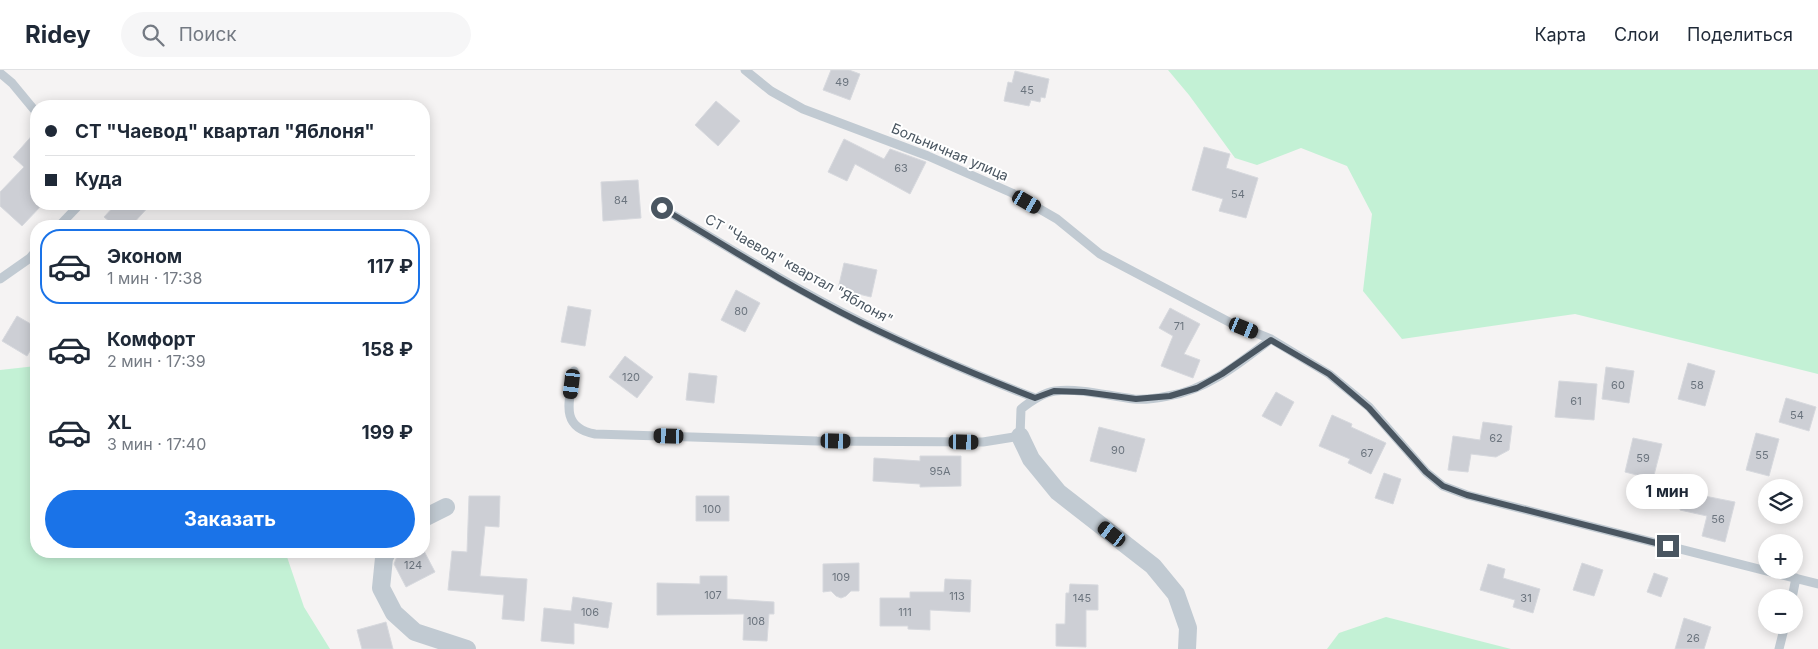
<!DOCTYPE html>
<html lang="ru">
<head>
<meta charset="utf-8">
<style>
	:root { --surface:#fff; --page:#f6f6f7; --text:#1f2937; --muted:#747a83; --line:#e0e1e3; --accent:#1a73e8 }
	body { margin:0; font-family:Inter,sans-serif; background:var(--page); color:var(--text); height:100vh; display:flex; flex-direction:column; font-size:19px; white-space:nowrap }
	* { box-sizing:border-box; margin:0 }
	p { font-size:16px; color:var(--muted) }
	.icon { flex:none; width:28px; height:28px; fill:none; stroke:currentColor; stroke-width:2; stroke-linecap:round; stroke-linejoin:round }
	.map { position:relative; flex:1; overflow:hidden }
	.side { position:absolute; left:30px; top:150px; width:400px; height:338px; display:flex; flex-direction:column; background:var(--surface); border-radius:20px; box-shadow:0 2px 12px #0003 }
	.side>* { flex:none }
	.top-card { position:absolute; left:30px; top:30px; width:400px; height:110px; border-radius:20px; box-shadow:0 2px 12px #0003; display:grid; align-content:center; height:110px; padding:0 15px; background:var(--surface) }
	.buttons { position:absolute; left:1758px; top:409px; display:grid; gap:10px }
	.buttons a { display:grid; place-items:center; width:45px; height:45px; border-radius:50%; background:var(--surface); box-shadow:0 2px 12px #0003; font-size:25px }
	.end { position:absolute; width:22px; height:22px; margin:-11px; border:6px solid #4a5661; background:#fff; box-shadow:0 0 0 2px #fff }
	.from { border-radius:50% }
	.bubble { position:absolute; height:35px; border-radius:18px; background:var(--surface); box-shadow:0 2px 12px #0003; font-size:16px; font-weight:700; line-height:35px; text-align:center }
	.car { position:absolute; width:15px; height:30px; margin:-15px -8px; border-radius:6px; box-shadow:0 0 4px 1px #0007; background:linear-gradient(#222 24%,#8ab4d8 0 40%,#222 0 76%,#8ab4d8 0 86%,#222 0) }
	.top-card b { display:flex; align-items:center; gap:18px; height:48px; font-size:19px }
	.top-card b+b { border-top:1px solid var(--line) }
	.top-card i { width:12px; height:12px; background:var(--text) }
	ul { padding:9px 0 0; list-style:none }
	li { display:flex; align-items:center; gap:15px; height:75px; margin:0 10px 8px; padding:0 5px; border:2px solid transparent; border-radius:20px }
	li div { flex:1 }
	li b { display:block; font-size:19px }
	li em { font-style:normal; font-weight:700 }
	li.on { border-color:var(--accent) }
	li>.icon { width:45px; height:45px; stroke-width:1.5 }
	.primary-button { display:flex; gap:10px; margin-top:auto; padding:10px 15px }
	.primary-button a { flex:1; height:58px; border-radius:30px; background:var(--accent); color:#fff; font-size:20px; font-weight:700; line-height:58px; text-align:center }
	header { display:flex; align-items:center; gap:30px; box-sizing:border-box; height:70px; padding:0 25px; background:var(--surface); border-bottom:1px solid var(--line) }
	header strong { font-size:24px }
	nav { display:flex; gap:28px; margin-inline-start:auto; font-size:18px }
	.search { width:350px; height:45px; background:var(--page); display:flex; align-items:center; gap:12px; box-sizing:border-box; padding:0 18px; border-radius:28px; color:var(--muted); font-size:19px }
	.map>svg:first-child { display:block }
	.green { fill:#c3f1d5 }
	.building { fill:#cdcfd5; stroke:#d7d9de }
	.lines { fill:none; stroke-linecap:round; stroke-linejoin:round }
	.service { stroke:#c1cad2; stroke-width:9 }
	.minor { stroke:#c1cad2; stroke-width:18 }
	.route { stroke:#4a5661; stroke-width:6 }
	.labels { text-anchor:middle; stroke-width:4; stroke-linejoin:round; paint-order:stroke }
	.number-label { font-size:11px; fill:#6b747e }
	.street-label { font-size:14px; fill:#4a5661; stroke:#fff }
</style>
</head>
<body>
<header>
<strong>Ridey</strong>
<div class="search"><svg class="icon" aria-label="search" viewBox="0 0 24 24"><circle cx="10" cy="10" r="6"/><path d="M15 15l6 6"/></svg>Поиск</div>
<nav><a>Карта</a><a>Слои</a><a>Поделиться</a></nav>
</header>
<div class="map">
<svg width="1818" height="579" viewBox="0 0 1818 579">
	<rect width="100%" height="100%" fill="#f5f3f3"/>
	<path class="green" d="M 1168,0 L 1818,0 L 1818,304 L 1575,244 L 1402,269 L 1363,221 L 1372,144 L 1347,96 L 1301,78 L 1257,95 L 1235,88 L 1189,25 Z
		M 36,296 L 36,481 L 285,481 L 304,537 L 330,579 L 0,579 L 0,300 Z
		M 1386,547 L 1511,579 L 1327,579 L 1339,563 Z"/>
	<path class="building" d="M 831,0 L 849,0 L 860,4 L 850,30 L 823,20 Z
		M 1015,1 L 1049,9 L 1045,28 L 1041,27 L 1040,32 L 1031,30 L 1029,36 L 1004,31 L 1008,12 L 1012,13 Z
		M 716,31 L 740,51 L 718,76 L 695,55 Z
		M 36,61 L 36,134 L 41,136 L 22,156 L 0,136 L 0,122 L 24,97 L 13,87 Z
		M 844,69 L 884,89 L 890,79 L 926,92 L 910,124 L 855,94 L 847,111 L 828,102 Z
		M 1204,77 L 1230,84 L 1226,98 L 1258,108 L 1246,148 L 1219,141 L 1223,129 L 1192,120 Z
		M 638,110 L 641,148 L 603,151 L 601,112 Z
		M 116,134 L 151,134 L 131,156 L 115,156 L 104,147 Z
		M 844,193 L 877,200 L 871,227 L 838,219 Z
		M 736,220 L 760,233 L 745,262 L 721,250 Z
		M 568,236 L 591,240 L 585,276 L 561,272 Z
		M 1170,238 L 1200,254 L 1184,284 L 1200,290 L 1193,308 L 1161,296 L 1173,266 L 1159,258 Z
		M 17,246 L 36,257 L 36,271 L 27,286 L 2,271 Z
		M 625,286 L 653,307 L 637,328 L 609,307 Z
		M 1688,293 L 1715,301 L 1705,336 L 1678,329 Z
		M 1606,297 L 1634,301 L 1629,333 L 1602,329 Z
		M 689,303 L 717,306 L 714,333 L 686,330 Z
		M 1559,311 L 1597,314 L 1594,350 L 1555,347 Z
		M 1276,322 L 1294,332 L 1281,356 L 1262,346 Z
		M 1786,328 L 1816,337 L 1809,361 L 1779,352 Z
		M 1332,345 L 1352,354 L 1351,357 L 1386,373 L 1371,404 L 1348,393 L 1350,389 L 1319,376 Z
		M 1483,352 L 1512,356 L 1509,380 L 1496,387 L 1471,384 L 1468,402 L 1448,400 L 1453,366 L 1480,370 Z
		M 1099,357 L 1145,369 L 1136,402 L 1090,391 Z
		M 1756,363 L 1779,369 L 1769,406 L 1746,400 Z
		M 1633,368 L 1662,374 L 1653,409 L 1625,402 Z
		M 920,386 L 961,386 L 961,416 L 920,417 L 920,414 L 873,411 L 874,388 L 920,391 Z
		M 1384,403 L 1401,409 L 1393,434 L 1375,428 Z
		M 1684,422 L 1735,432 L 1725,472 L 1702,466 L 1707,446 L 1680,440 Z
		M 469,426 L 500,426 L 499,457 L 485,456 L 480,506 L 527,509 L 524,551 L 502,549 L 504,525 L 448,520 L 452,481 L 467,482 Z
		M 696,426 L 729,426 L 729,451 L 696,451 Z
		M 403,481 L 424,481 L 435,502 L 406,517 L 394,494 L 398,484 Z
		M 859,493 L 859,521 L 851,521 L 846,526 L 841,528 L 836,526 L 831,521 L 823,522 L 823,494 Z
		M 1582,493 L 1603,500 L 1594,526 L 1573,520 Z
		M 1488,494 L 1505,499 L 1503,508 L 1540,519 L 1533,543 L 1513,537 L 1515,530 L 1480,520 Z
		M 1654,503 L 1668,508 L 1661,527 L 1647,522 Z
		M 700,506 L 727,506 L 727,529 L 774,532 L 774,544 L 769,544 L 767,571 L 743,570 L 744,544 L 657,545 L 657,513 L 700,514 Z
		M 945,509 L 971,510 L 970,542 L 930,540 L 930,560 L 908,559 L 908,556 L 880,556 L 880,528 L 910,528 L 910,522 L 944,522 Z
		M 1070,514 L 1098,515 L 1098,540 L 1086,540 L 1086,577 L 1056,576 L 1056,554 L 1065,554 L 1066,523 L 1069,523 Z
		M 573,527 L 612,533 L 608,558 L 574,553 L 574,574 L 541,571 L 544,538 L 571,541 Z
		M 1684,548 L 1711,557 L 1704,579 L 1675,579 Z
		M 386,552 L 393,579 L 362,579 L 357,560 Z"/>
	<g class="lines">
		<path class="service" d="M 745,0 L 771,21 L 803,39 L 928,86 L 1012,123 L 1057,149 L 1100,184 L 1231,253 L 1271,269
			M 0,3 L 12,13 L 36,42
			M 662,138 C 727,177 792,217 861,252 C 917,280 976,305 1035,328
			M 59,156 L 80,134
			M 0,209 L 30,188 L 36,181
			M 574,301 C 570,329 558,357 595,364 L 817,371 L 983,372 L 1020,366 L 1021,339 C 1031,331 1042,323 1055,321 C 1081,318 1108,326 1134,329 C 1145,330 1158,328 1168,326 C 1207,320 1241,292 1271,269 L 1329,304 L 1369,337 L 1426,402 L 1443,416 L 1467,425 L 1818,514
			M 1792,528 L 1796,508
			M 1779,579 L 1785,555"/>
		<path class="minor" d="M 1020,366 L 1031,389 L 1058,422 L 1153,496 L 1176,524 L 1188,558 L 1187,579
			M 424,448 L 446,437
			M 388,481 L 384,488 L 381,518 L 394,543 L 415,562 L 467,579"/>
	</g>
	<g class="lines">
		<path class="route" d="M 662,138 C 727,177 792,218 860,252 C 917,280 976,305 1035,328 L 1054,321 L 1084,322 L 1136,329 L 1170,326 L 1197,318 L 1222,304 L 1271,270 L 1329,304 L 1369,338 L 1426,402 L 1443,416 L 1467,425 L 1668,476"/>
	</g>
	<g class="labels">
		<g class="number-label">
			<text x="842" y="16">49</text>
			<text x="1027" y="24">45</text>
			<text x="901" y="102">63</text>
			<text x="1238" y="128">54</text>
			<text x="621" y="134">84</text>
			<text x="741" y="245">80</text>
			<text x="1179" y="260">71</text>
			<text x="631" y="311">120</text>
			<text x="1618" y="319">60</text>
			<text x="1697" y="319">58</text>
			<text x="1576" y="335">61</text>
			<text x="1797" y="349">54</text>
			<text x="1496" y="372">62</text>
			<text x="1118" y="384">90</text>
			<text x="1367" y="387">67</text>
			<text x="1762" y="389">55</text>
			<text x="1643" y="392">59</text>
			<text x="940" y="405">95А</text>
			<text x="712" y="443">100</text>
			<text x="1718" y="453">56</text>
			<text x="413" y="499">124</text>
			<text x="841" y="511">109</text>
			<text x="713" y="529">107</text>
			<text x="957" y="530">113</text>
			<text x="1082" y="532">145</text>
			<text x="1526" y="532">31</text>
			<text x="590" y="546">106</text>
			<text x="905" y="546">111</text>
			<text x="756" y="555">108</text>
			<text x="1693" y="572">26</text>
		</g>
		<g class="street-label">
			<text transform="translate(950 82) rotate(23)" y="5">Больничная улица</text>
			<text transform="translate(799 199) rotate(29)" y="5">СТ "Чаевод" квартал "Яблоня"</text>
		</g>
	</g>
</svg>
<div class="buttons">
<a><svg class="icon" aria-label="layers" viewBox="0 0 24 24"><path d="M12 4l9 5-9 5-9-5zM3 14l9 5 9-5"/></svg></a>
<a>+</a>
<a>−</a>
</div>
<i class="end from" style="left:662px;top:138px"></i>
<i class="end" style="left:1668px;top:476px"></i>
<div class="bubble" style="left:1626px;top:404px;width:82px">1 мин</div>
<i class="car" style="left:1027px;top:132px;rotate:120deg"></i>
<i class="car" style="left:1244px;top:258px;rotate:112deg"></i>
<i class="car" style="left:572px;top:314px;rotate:187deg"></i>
<i class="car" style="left:669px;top:366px;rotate:272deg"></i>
<i class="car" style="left:836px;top:371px;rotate:91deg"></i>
<i class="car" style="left:964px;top:372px;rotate:91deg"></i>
<i class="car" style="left:1112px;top:464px;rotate:308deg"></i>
<div class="top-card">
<b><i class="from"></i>СТ &quot;Чаевод&quot; квартал &quot;Яблоня&quot;</b>
<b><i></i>Куда</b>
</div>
<section class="side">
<ul>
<li class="on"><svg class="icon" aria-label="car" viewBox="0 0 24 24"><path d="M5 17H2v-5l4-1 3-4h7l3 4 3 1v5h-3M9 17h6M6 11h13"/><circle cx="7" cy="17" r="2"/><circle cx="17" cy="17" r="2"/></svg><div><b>Эконом</b><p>1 мин · 17:38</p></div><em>117 ₽</em></li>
<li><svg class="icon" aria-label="car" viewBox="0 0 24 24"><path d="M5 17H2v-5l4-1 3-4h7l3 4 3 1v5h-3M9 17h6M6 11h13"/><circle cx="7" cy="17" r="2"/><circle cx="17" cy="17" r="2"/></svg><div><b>Комфорт</b><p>2 мин · 17:39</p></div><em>158 ₽</em></li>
<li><svg class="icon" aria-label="car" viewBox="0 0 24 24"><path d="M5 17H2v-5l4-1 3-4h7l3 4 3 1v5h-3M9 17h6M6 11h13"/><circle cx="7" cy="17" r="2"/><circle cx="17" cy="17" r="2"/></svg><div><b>XL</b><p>3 мин · 17:40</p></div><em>199 ₽</em></li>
</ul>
<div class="primary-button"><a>Заказать</a></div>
</section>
</div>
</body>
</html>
